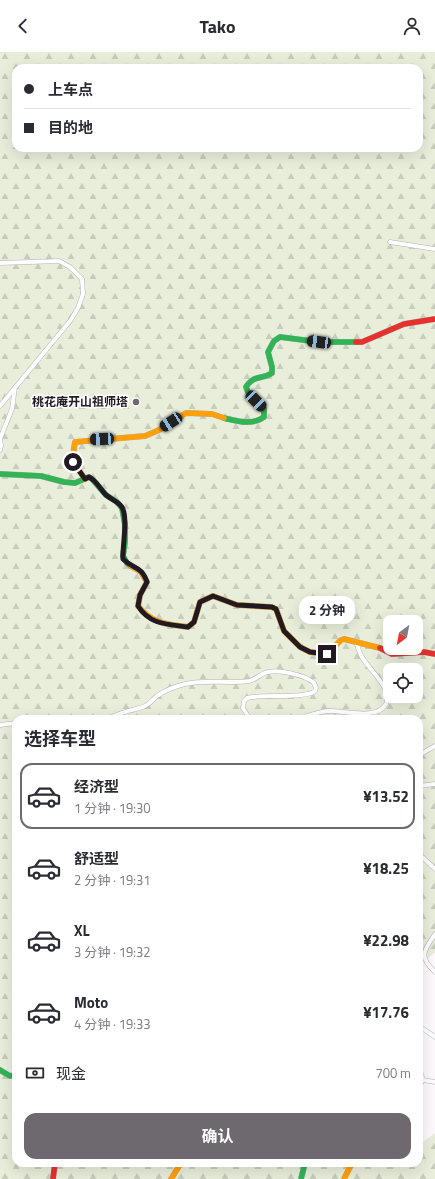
<!DOCTYPE html>
<html lang="zh">
<head>
<meta charset="utf-8">
<style>
	:root { --surface:#fff; --page:#f2f2f3; --text:#2b2b33; --muted:#7c7c81; --line:#e1e1e2; --accent:#6e696e }
	body { margin:0; font-family:"Titillium Web","Noto Sans SC",sans-serif; background:var(--page); color:var(--text); height:100vh; display:flex; flex-direction:column; font-size:15px; white-space:nowrap }
	* { box-sizing:border-box; margin:0 }
	p { font-size:13px; color:var(--muted) }
	.icon { flex:none; width:22px; height:22px; fill:none; stroke:currentColor; stroke-width:2; stroke-linecap:round; stroke-linejoin:round }
	.map { position:relative; flex:1; overflow:hidden }
	.drawer { position:absolute; left:12px; top:663px; width:411px; height:452px; display:flex; flex-direction:column; background:var(--surface); border-radius:12px; box-shadow:0 4px 16px #0002 }
	.drawer>* { flex:none }
	.hud { position:absolute; left:12px; top:12px; width:411px; height:88px; border-radius:12px; box-shadow:0 4px 16px #0002; display:grid; align-content:center; height:88px; padding:0 12px; background:var(--surface) }
	.needle { width:26px; rotate:212deg }
	.tools { position:absolute; left:383px; top:563px; display:grid; gap:8px }
	.tools a { display:grid; place-items:center; width:40px; height:40px; border-radius:8px; background:var(--surface); box-shadow:0 4px 16px #0002; font-size:20px }
	.end { position:absolute; width:18px; height:18px; margin:-9px; border:5px solid #211b21; background:#fff; box-shadow:0 0 0 2px #fff }
	.from { border-radius:50% }
	.bubble { position:absolute; height:28px; border-radius:12px; background:var(--surface); box-shadow:0 4px 16px #0002; font-size:13px; font-weight:700; line-height:28px; text-align:center }
	.car { position:absolute; width:12px; height:24px; margin:-12px -6px; border-radius:5px; box-shadow:0 0 3px 1px #0007; background:linear-gradient(#222 24%,#8ab4d8 0 40%,#222 0 76%,#8ab4d8 0 86%,#222 0) }
	.hud b { display:flex; align-items:center; gap:14px; height:38px; font-size:15px }
	.hud b+b { border-top:1px solid var(--line) }
	.hud i { width:10px; height:10px; background:var(--text) }
	ul { padding:0; list-style:none }
	li { display:flex; align-items:center; gap:12px; height:66px; margin:0 8px 6px; padding:0 4px; border:2px solid transparent; border-radius:12px }
	li div { flex:1 }
	li b { display:block; font-size:15px }
	li em { font-style:normal; font-weight:700 }
	li.active { border-color:var(--accent) }
	li>.icon { width:36px; height:36px; stroke-width:1.5 }
	h2 { padding:0 12px; font-size:18px; line-height:48px }
	.pay { display:flex; align-items:center; gap:10px; height:44px; padding:0 12px; font-size:15px }
	.pay p { margin-inline-start:auto }
	.primary-button { display:flex; gap:8px; margin-top:auto; padding:8px 12px }
	.primary-button a { flex:1; height:46px; border-radius:12px; background:var(--accent); color:#fff; font-size:16px; font-weight:700; line-height:46px; text-align:center }
	header { display:flex; justify-content:space-between; align-items:center; height:52px; padding:0 12px; background:var(--surface); font-size:18px; font-weight:700 }
	.map>svg:first-child { display:block }
	.forest { fill:url(#forest-firs); fill-rule:evenodd }
	.lines { fill:none; stroke-linecap:round; stroke-linejoin:round }
	.street-casing { stroke:#b5b0b6; stroke-width:5 }
	.fast-casing { stroke:#b5b0b6; stroke-width:6 }
	.slow-casing { stroke:#b5b0b6; stroke-width:6 }
	.jam-casing { stroke:#b5b0b6; stroke-width:6 }
	.street { stroke:#fffeff; stroke-width:4 }
	.fast { stroke:#30b455; stroke-width:5.5 }
	.slow { stroke:#ff9f0a; stroke-width:5.5 }
	.jam { stroke:#e5322d; stroke-width:5.5 }
	.route { stroke:#211b21; stroke-width:5 }
	.poi-dot { fill:#6e696e; stroke:#fff; stroke-width:1.5 }
	.labels { text-anchor:middle; stroke-width:3; stroke-linejoin:round; paint-order:stroke }
	.poi-label { font-size:12px; font-weight:bold; fill:#211b21; stroke:#fff; text-anchor:end }
</style>
</head>
<body>
<header><svg class="icon" aria-label="back" viewBox="0 0 24 24"><path d="M15 5l-7 7 7 7"/></svg>Tako<svg class="icon" aria-label="person" viewBox="0 0 24 24"><circle cx="12" cy="8" r="4"/><path d="M4 21q1-7 8-7t8 7"/></svg></header>
<div class="map">
<svg width="435" height="1127" viewBox="0 0 435 1127">
	<defs>
		<pattern id="forest-firs" width="22" height="20" patternUnits="userSpaceOnUse"><rect width="22" height="20" fill="#e9eedb"/><path d="M5 1l3.5 6h-7zM16 11l3.5 6h-7z" fill="#c8ccbc"/></pattern>
	</defs>
	<rect width="100%" height="100%" fill="#fdf9fd"/>
	<path class="forest" d="M 0,0 L 435,0 L 435,900 L 419,914 L 419,667 L 16,667 L 16,1111 L 419,1111 L 419,1093 L 435,1081 L 435,1127 L 0,1127 ZM 16,16 L 419,16 L 419,96 L 16,96 ZM 390,570 L 416,570 L 416,596 L 390,596 ZM 390,618 L 416,618 L 416,644 L 390,644 Z"/>
	<g class="lines">
		<g class="street-casing">
			<path id="street" d="M 390,190 L 435,197
				M 0,211 L 59,209 L 70,215 L 82,227 L 83,242 L 78,256 L 70,269 L 0,354
				M 0,387 L 12,357 L 15,335
				M 0,387 L 1,394 L 0,398
				M 105,667 C 112,665 118,662 125,660 C 131,658 137,657 143,655 C 149,653 152,648 157,644 C 164,639 177,634 185,632 C 207,627 228,632 249,629 C 255,628 259,623 265,621 C 276,616 305,623 314,631 L 316,636 L 315,639 C 306,647 262,642 247,646 L 244,649 L 243,656 L 250,667
				M 298,667 C 308,664 319,659 330,659 C 344,659 378,668 386,652 C 388,648 387,642 385,637 C 380,626 370,617 363,607 C 360,602 358,596 356,590
				M 0,673 L 16,671
				M 419,703 L 435,694
				M 419,734 L 435,732
				M 419,802 L 435,817
				M 435,882 C 424,899 418,904 435,920
				M 419,974 L 435,985
				M 419,1016 L 423,1028 L 419,1034
				M 423,1028 L 435,1030"/>
		</g>
		<g class="fast-casing">
			<path id="fast" d="M 224,366 C 237,369 252,374 264,365 L 264,357 L 248,340 L 246,335 C 254,322 262,328 272,321 L 272,315 L 268,300 L 274,289 L 280,285 L 319,290 L 356,290
				M 0,422 L 41,424 L 64,430 L 75,431 L 89,425 L 92,427 L 106,443 L 117,450 L 122,456 L 125,473 L 125,490 L 123,504 L 127,511 L 131,514
				M 0,1018 L 10,1024 L 16,1023
				M 301,1127 L 305,1111"/>
		</g>
		<g class="slow-casing">
			<path id="slow" d="M 85,427 C 75,413 71,408 75,390 L 145,384 L 159,378 L 186,361 L 212,362 L 224,366
				M 131,514 L 141,520 L 147,530 L 140,543 L 138,554 C 152,572 167,572 188,575 L 194,570 L 200,550 L 213,544 L 237,553 L 271,555 L 276,557 L 284,579 L 300,595 L 310,600 L 327,602 L 341,588 L 344,587 L 380,596
				M 171,1127 L 181,1111
				M 344,1127 L 352,1111"/>
		</g>
		<g class="jam-casing">
			<path id="jam" d="M 356,290 L 362,290 L 404,272 L 435,267
				M 380,596 L 392,602 L 424,600 L 435,602
				M 53,1127 L 55,1111"/>
		</g>
		<use href="#street" class="street"/>
		<use href="#fast" class="fast"/>
		<use href="#slow" class="slow"/>
		<use href="#jam" class="jam"/>
	</g>
	<g class="lines">
		<path class="route" d="M 73,410 L 85,427 L 89,425 C 97,429 100,437 106,443 C 111,447 118,450 121,454 C 129,463 122,495 123,507 C 134,518 141,513 147,530 L 140,543 L 138,554 C 150,573 167,572 188,575 L 194,570 L 200,550 L 213,544 L 237,553 L 272,555 L 276,557 L 284,579 L 300,595 L 310,600 L 327,602"/>
	</g>
	<circle class="poi-dot" cx="136" cy="350" r="4"/>
	<g class="labels">
		<g class="poi-label">
			<text x="128" y="354">桃花庵开山祖师塔</text>
		</g>
	</g>
</svg>
<div class="tools">
<a><svg class="needle" viewBox="-14 -14 28 28"><path d="M0-13l5 13h-10z" fill="#e53935"/><path d="M0 13l5-13h-10z" fill="#7c7c81"/></svg></a>
<a><svg class="icon" aria-label="locate" viewBox="0 0 24 24"><circle cx="12" cy="12" r="6"/><path d="M12 2v4M12 18v4M2 12h4M18 12h4"/></svg></a>
</div>
<i class="end from" style="left:73px;top:410px"></i>
<i class="end" style="left:327px;top:602px"></i>
<div class="bubble" style="left:299px;top:544px;width:56px">2 分钟</div>
<i class="car" style="left:319px;top:290px;rotate:277deg"></i>
<i class="car" style="left:256px;top:349px;rotate:135deg"></i>
<i class="car" style="left:171px;top:370px;rotate:237deg"></i>
<i class="car" style="left:102px;top:387px;rotate:267deg"></i>
<div class="hud">
<b><i class="from"></i>上车点</b>
<b><i></i>目的地</b>
</div>
<section class="drawer">
<h2>选择车型</h2>
<ul>
<li class="active"><svg class="icon" aria-label="car" viewBox="0 0 24 24"><path d="M5 17H2v-5l4-1 3-4h7l3 4 3 1v5h-3M9 17h6M6 11h13"/><circle cx="7" cy="17" r="2"/><circle cx="17" cy="17" r="2"/></svg><div><b>经济型</b><p>1 分钟 · 19:30</p></div><em>¥13.52</em></li>
<li><svg class="icon" aria-label="car" viewBox="0 0 24 24"><path d="M5 17H2v-5l4-1 3-4h7l3 4 3 1v5h-3M9 17h6M6 11h13"/><circle cx="7" cy="17" r="2"/><circle cx="17" cy="17" r="2"/></svg><div><b>舒适型</b><p>2 分钟 · 19:31</p></div><em>¥18.25</em></li>
<li><svg class="icon" aria-label="car" viewBox="0 0 24 24"><path d="M5 17H2v-5l4-1 3-4h7l3 4 3 1v5h-3M9 17h6M6 11h13"/><circle cx="7" cy="17" r="2"/><circle cx="17" cy="17" r="2"/></svg><div><b>XL</b><p>3 分钟 · 19:32</p></div><em>¥22.98</em></li>
<li><svg class="icon" aria-label="car" viewBox="0 0 24 24"><path d="M5 17H2v-5l4-1 3-4h7l3 4 3 1v5h-3M9 17h6M6 11h13"/><circle cx="7" cy="17" r="2"/><circle cx="17" cy="17" r="2"/></svg><div><b>Moto</b><p>4 分钟 · 19:33</p></div><em>¥17.76</em></li>
</ul>
<div class="pay"><svg class="icon" aria-label="cash" viewBox="0 0 24 24"><path d="M3 7h18v10H3z"/><circle cx="12" cy="12" r="2"/></svg>现金<p>700 m</p></div>
<div class="primary-button"><a>确认</a></div>
</section>
</div>
</body>
</html>
